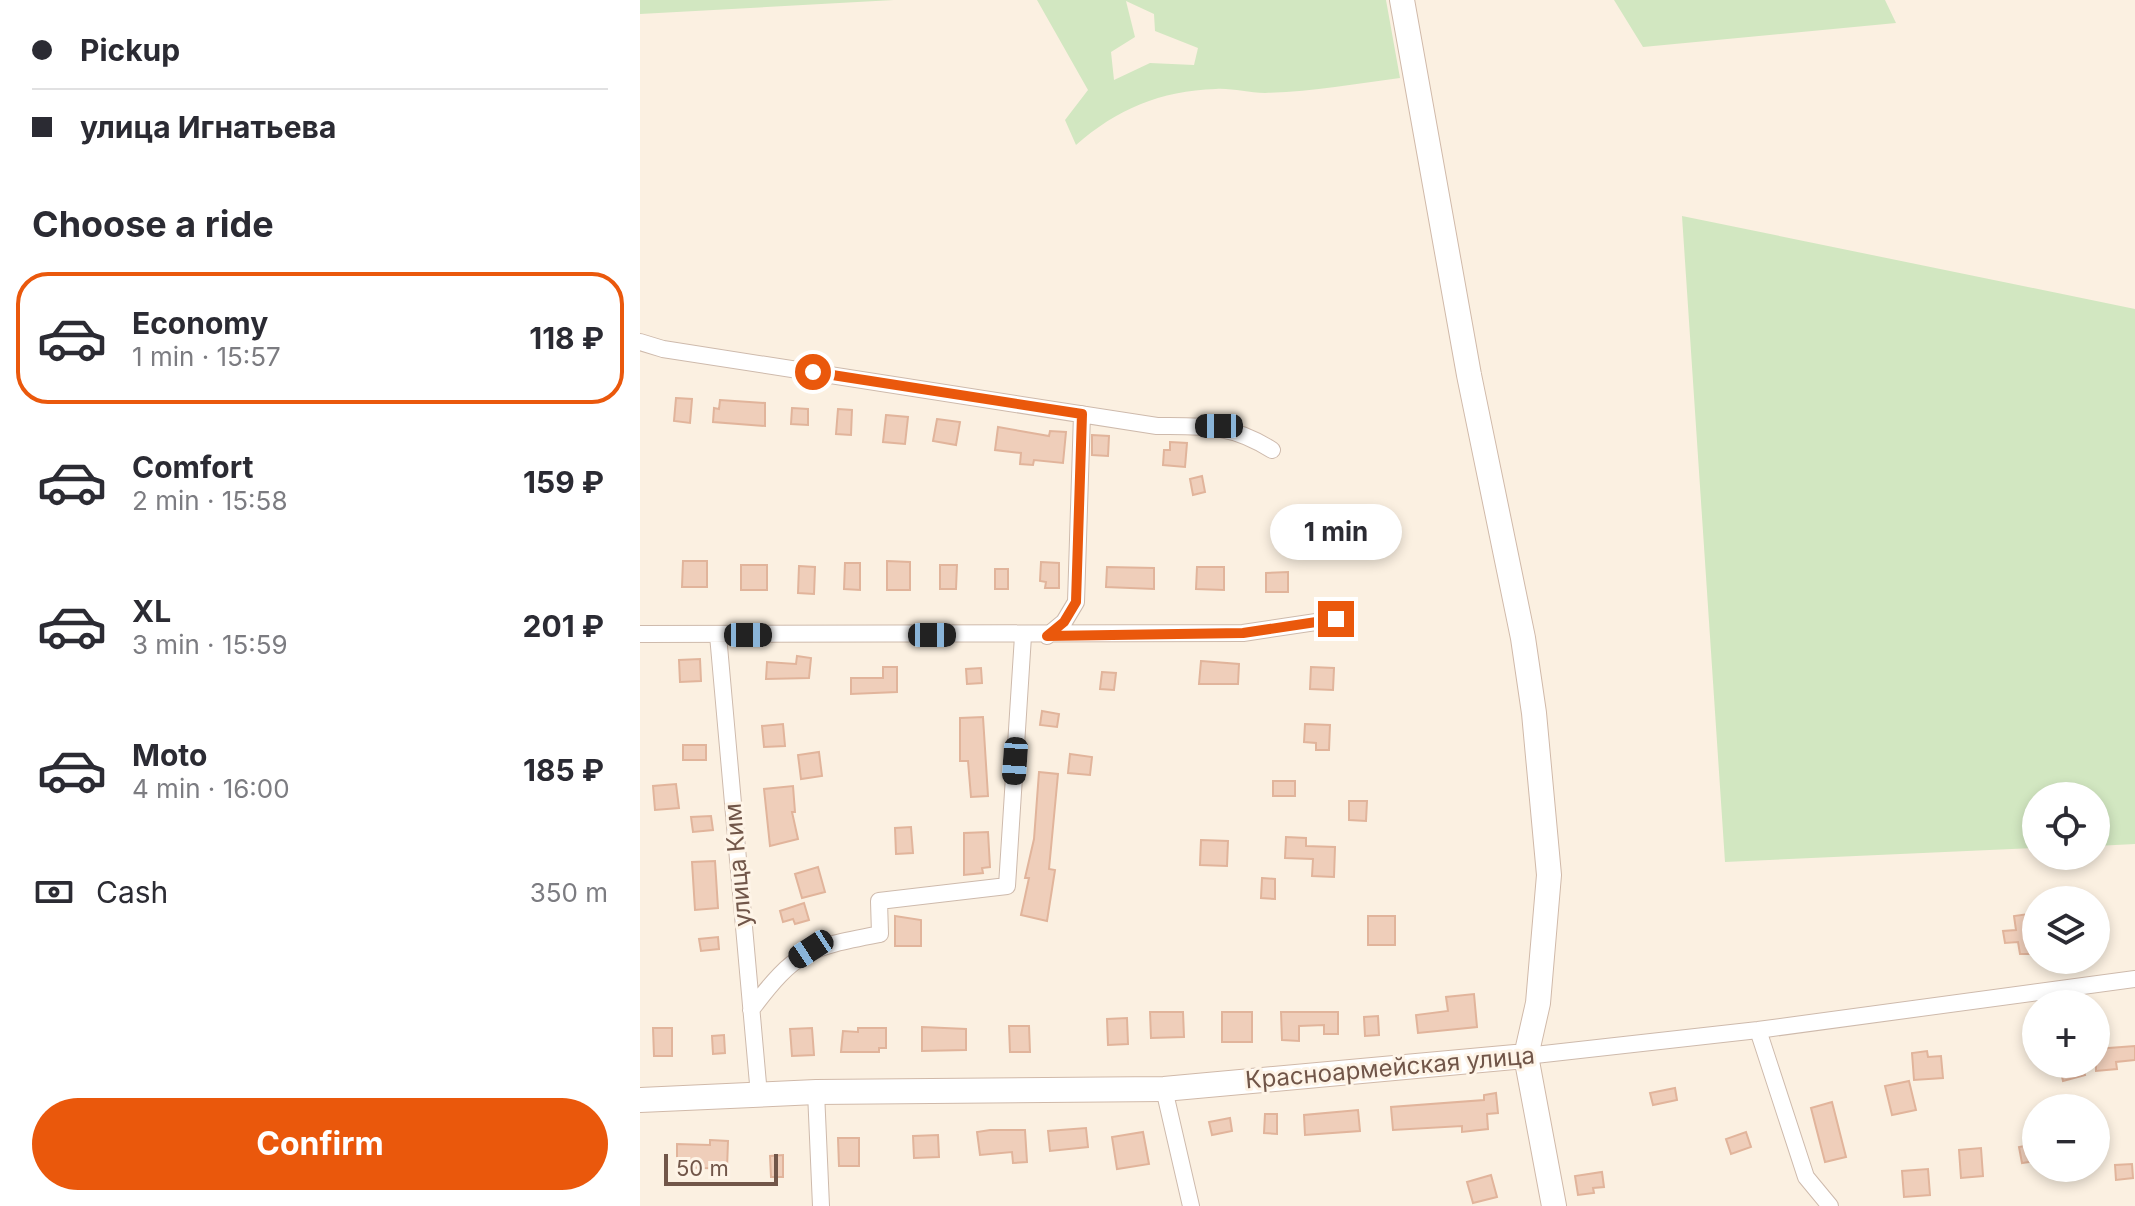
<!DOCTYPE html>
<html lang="en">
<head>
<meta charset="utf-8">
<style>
	:root { --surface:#fff; --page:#f7f7f7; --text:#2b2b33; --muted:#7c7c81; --line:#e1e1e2; --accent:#ea580c }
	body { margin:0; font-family:Inter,sans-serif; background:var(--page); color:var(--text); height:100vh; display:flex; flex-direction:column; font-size:30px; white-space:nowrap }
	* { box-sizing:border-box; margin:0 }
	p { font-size:26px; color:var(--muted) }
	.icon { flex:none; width:44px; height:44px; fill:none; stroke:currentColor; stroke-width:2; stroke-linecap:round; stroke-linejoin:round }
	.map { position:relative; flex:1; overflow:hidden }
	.drawer { display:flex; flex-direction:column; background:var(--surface); width:640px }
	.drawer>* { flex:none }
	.guide { display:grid; align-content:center; height:176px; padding:0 32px; background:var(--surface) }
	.tools { position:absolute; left:1382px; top:782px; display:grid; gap:16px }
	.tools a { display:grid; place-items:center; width:88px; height:88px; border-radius:50%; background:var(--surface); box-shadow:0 4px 12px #0003; font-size:40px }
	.scale { position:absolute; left:24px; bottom:20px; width:114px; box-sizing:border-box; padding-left:8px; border:4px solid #715649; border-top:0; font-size:22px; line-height:28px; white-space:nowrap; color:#715649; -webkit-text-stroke:6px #fef4e7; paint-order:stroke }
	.end { position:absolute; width:36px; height:36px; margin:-18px; border:10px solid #ea580c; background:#fff; box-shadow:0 0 0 4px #fff }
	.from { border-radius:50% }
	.bubble { position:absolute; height:56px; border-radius:28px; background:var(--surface); box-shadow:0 4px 12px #0003; font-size:26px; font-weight:700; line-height:56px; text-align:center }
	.car { position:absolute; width:24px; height:48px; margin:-24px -12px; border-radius:10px; box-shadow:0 0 6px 2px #0007; background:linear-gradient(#222 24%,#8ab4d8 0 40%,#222 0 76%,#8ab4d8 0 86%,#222 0) }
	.guide b { display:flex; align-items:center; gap:28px; height:76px; font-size:30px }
	.guide b+b { border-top:2px solid var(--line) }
	.guide i { width:20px; height:20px; background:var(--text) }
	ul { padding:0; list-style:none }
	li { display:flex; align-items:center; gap:24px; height:132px; margin:0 16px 12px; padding:0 16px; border:4px solid transparent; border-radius:32px }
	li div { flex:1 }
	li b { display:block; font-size:30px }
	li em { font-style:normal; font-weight:700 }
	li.current { border-color:var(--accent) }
	li>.icon { width:72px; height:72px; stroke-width:1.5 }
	h2 { padding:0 32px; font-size:36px; line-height:96px }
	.pay { display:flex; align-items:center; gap:20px; height:88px; padding:0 32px; font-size:30px }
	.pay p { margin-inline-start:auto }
	.cta { display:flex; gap:16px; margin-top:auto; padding:16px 32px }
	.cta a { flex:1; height:92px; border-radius:48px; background:var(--accent); color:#fff; font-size:32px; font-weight:700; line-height:92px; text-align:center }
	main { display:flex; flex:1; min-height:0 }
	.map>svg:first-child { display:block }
	.green { fill:#d2e7c1; fill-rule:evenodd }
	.building { fill:#efceba; stroke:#e1b49b; stroke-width:2 }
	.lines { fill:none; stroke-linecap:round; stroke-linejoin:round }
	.street-casing { stroke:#cebaac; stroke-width:18 }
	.secondary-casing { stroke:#d0b9a9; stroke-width:26 }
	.street { stroke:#fff; stroke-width:16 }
	.secondary { stroke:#fff; stroke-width:24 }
	.route { stroke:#ea580c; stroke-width:10 }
	.labels { text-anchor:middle; stroke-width:6; stroke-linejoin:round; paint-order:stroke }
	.street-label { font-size:24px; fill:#715649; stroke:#fef4e7 }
</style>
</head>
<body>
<main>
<section class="drawer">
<div class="guide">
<b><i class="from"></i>Pickup</b>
<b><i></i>улица Игнатьева</b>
</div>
<h2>Choose a ride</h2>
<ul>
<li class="current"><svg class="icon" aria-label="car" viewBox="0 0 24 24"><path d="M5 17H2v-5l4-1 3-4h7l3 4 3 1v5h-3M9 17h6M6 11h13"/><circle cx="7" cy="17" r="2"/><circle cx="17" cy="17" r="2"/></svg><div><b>Economy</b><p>1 min · 15:57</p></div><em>118 ₽</em></li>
<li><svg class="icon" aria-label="car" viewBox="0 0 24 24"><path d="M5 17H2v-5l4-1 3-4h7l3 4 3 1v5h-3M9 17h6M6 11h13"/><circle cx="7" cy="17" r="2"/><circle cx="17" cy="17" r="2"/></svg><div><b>Comfort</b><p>2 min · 15:58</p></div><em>159 ₽</em></li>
<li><svg class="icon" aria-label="car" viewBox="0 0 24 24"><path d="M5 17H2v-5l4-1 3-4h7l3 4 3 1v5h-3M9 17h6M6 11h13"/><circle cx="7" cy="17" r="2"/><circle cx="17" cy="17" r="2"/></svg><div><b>XL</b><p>3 min · 15:59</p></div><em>201 ₽</em></li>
<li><svg class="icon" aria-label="car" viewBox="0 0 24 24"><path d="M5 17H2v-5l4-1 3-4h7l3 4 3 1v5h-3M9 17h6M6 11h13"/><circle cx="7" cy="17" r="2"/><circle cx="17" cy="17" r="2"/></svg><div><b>Moto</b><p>4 min · 16:00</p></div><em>185 ₽</em></li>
</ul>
<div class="pay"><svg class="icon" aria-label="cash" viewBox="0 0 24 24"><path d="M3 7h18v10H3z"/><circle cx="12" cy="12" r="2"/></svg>Cash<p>350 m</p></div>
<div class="cta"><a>Confirm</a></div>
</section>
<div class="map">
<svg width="1495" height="1206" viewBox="0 0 1495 1206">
	<rect width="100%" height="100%" fill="#fbf0e1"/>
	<path class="green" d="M 0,0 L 254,0 L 0,14 Z
		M 397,0 L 746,0 L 760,78 C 715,84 670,92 625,93 C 608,93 592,88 576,89 C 520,91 477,109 436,145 L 425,120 L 448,90 ZM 486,1 L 514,14 L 515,31 L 558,48 L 554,65 L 510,63 L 474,80 L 471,52 L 495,37 Z
		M 974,0 L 1245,0 L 1256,23 L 1003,47 Z
		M 1042,216 L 1495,309 L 1495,844 L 1456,846 L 1456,796 L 1396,796 L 1396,848 L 1085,862 Z"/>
	<path class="building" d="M 36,398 L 52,399 L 50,423 L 34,421 Z
		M 80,400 L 125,403 L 125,426 L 73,422 L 74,408 L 79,409 Z
		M 152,408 L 168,409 L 168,425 L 151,424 Z
		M 198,409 L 212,410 L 211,435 L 196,434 Z
		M 246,415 L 268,417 L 265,444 L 243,442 Z
		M 297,419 L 320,422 L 316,445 L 293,441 Z
		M 358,427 L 409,436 L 410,431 L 426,432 L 423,463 L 394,460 L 393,465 L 380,464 L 381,453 L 355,450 Z
		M 452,435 L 469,436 L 468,456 L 452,455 Z
		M 530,442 L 547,443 L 545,467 L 523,465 L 524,450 L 530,450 Z
		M 562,476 L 565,492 L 553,495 L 550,479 Z
		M 43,561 L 67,561 L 67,587 L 42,587 Z
		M 247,561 L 270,562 L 270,590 L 247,590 Z
		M 401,562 L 419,563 L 419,588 L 405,588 L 406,582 L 400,581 Z
		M 205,563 L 220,563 L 220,590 L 204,589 Z
		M 101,565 L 127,565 L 127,590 L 101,590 Z
		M 300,565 L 317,565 L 316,589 L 300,589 Z
		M 159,566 L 175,567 L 174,594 L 158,593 Z
		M 467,567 L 514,568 L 514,589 L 466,587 Z
		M 557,567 L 584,567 L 584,590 L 556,589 Z
		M 355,569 L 368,569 L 368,589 L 355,589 Z
		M 648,572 L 648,592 L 626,592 L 626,573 Z
		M 157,656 L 171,658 L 169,678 L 126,679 L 127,662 L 156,664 Z
		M 60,659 L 61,681 L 40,682 L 39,660 Z
		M 561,661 L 599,664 L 598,684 L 559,684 Z
		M 243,667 L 257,667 L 257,692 L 211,694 L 211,678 L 243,678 Z
		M 671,667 L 694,668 L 693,690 L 670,689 Z
		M 341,668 L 342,683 L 327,684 L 326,669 Z
		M 462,672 L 476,673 L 474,690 L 460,689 Z
		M 402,711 L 419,714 L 417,727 L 400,725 Z
		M 343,717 L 348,796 L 331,797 L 328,761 L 320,761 L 320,718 Z
		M 143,724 L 145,746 L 124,747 L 122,726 Z
		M 665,724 L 690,725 L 689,750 L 676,750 L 676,743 L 664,742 Z
		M 43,745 L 66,745 L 66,760 L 43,760 Z
		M 179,752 L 182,776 L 161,779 L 158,755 Z
		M 430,754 L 452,757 L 450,775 L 428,773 Z
		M 399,772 L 418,774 L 409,869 L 415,870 L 407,921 L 381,915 L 389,878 L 385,878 L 394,839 Z
		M 633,781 L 655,781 L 655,796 L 633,796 Z
		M 36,784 L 39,808 L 15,810 L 13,786 Z
		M 153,786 L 155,812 L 152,812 L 158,839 L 130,846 L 124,789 Z
		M 709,801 L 727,801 L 726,821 L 709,820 Z
		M 71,816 L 73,830 L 53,832 L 51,817 Z
		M 271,827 L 273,853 L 256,854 L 255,828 Z
		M 348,832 L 350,867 L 342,868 L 343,873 L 324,875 L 324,833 Z
		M 646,837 L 666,838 L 666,846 L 695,847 L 694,877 L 672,876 L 673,859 L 645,858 Z
		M 561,840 L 588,841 L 587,866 L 560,865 Z
		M 75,861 L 78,908 L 55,910 L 52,862 Z
		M 178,867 L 185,892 L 162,898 L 155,874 Z
		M 622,878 L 635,879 L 635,899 L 621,898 Z
		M 164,903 L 169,920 L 155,924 L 153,919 L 143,922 L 140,911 Z
		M 1396,913 L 1396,954 L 1380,954 L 1378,942 L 1365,943 L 1363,931 L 1376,930 L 1374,916 Z
		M 255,916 L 281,920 L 281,946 L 255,946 Z
		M 728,916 L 755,916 L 755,945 L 728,945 Z
		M 78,937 L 79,949 L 61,951 L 59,939 Z
		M 834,994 L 837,1027 L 778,1033 L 776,1015 L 808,1011 L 806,997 Z
		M 510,1012 L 543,1012 L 544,1037 L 511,1038 Z
		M 582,1012 L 612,1012 L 612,1042 L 582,1042 Z
		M 641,1012 L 698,1012 L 698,1034 L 684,1034 L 684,1025 L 659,1026 L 659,1041 L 642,1040 Z
		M 738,1016 L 739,1035 L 725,1036 L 724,1017 Z
		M 487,1018 L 488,1044 L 468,1045 L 467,1019 Z
		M 369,1026 L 389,1026 L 390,1052 L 370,1052 Z
		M 282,1027 L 326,1029 L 326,1050 L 282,1051 Z
		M 13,1028 L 32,1028 L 32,1056 L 14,1056 Z
		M 172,1028 L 174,1055 L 152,1056 L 150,1029 Z
		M 218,1028 L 246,1028 L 246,1048 L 239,1048 L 239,1052 L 201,1052 L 203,1031 L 218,1032 Z
		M 84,1035 L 85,1053 L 73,1054 L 72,1036 Z
		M 1495,1046 L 1495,1060 L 1476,1062 L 1477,1069 L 1456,1071 L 1456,1049 Z
		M 1287,1051 L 1288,1057 L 1301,1056 L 1303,1078 L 1274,1080 L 1272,1053 Z
		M 1419,1064 L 1442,1064 L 1445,1075 L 1423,1081 Z
		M 1269,1081 L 1276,1110 L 1252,1115 L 1245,1086 Z
		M 1035,1088 L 1037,1100 L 1013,1105 L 1010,1093 Z
		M 856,1093 L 858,1113 L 847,1114 L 848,1129 L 822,1132 L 822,1126 L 753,1130 L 751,1107 L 844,1100 L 844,1095 Z
		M 1192,1102 L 1206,1157 L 1185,1162 L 1171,1108 Z
		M 718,1110 L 720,1131 L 665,1135 L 664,1115 Z
		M 625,1114 L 637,1114 L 637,1134 L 624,1133 Z
		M 590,1118 L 592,1131 L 572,1135 L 569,1122 Z
		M 446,1128 L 448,1147 L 410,1151 L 408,1131 Z
		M 350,1130 L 385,1130 L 387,1162 L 373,1163 L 372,1152 L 340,1155 L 337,1132 Z
		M 503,1132 L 509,1164 L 477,1169 L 472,1137 Z
		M 1106,1132 L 1111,1147 L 1091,1154 L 1086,1139 Z
		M 298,1135 L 299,1157 L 274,1158 L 273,1136 Z
		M 198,1138 L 219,1138 L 219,1166 L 199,1166 Z
		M 70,1140 L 88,1141 L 87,1169 L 37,1167 L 37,1144 L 70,1145 Z
		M 1396,1144 L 1396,1161 L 1382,1163 L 1379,1147 Z
		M 1341,1148 L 1343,1176 L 1321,1178 L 1319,1150 Z
		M 143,1155 L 143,1177 L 131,1177 L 130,1156 Z
		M 1492,1164 L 1493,1178 L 1476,1180 L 1475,1165 Z
		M 1288,1169 L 1290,1195 L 1264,1197 L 1262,1171 Z
		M 962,1172 L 964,1187 L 953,1188 L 954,1193 L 938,1195 L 935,1176 Z
		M 851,1175 L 857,1197 L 833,1203 L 827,1182 Z"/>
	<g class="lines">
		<g class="street-casing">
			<path id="street" d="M 0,342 L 23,349 L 517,426 C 564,426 591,424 632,450
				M 0,634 L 603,633 L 696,619
				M 78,635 L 119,1095
				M 407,636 L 424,622 L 436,602 L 442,414
				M 111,1010 C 156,950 168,948 240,934 L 239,901 L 367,886 L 383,636
				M 1118,1030 L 1166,1177 L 1190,1206
				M 886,1056 L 1118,1030 L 1495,979
				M 524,1089 L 551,1206
				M 176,1092 L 181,1206"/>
		</g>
		<g class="secondary-casing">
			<path id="secondary" d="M 762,0 L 829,375 L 883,638 L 894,713 L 909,875 L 898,1003 L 886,1056 L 914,1206
				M 0,1100 L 176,1092 L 524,1089 L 886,1056"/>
		</g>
		<use href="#street" class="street"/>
		<use href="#secondary" class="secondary"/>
	</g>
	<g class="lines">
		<path class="route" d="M 173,372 L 442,414 L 436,602 L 424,622 L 407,636 L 603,633 L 696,619"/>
	</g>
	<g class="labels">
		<g class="street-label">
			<text transform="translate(98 865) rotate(-95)" y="8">улица Ким</text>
			<text transform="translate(750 1068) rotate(-5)" y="8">Красноармейская улица</text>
		</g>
	</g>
</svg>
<div class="tools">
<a><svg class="icon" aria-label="locate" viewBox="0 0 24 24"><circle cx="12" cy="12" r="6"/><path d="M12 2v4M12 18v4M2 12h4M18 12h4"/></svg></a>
<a><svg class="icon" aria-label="layers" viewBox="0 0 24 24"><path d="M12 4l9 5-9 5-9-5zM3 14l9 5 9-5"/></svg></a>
<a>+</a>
<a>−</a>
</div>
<div class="scale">50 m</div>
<i class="end from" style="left:173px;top:372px"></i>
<i class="end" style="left:696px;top:619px"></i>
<div class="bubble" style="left:630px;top:504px;width:132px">1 min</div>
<i class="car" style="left:579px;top:426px;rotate:270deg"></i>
<i class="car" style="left:108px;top:635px;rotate:90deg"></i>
<i class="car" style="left:292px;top:635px;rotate:90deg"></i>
<i class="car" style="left:375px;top:761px;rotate:184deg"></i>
<i class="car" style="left:171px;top:949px;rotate:237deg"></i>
</div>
</main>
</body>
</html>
